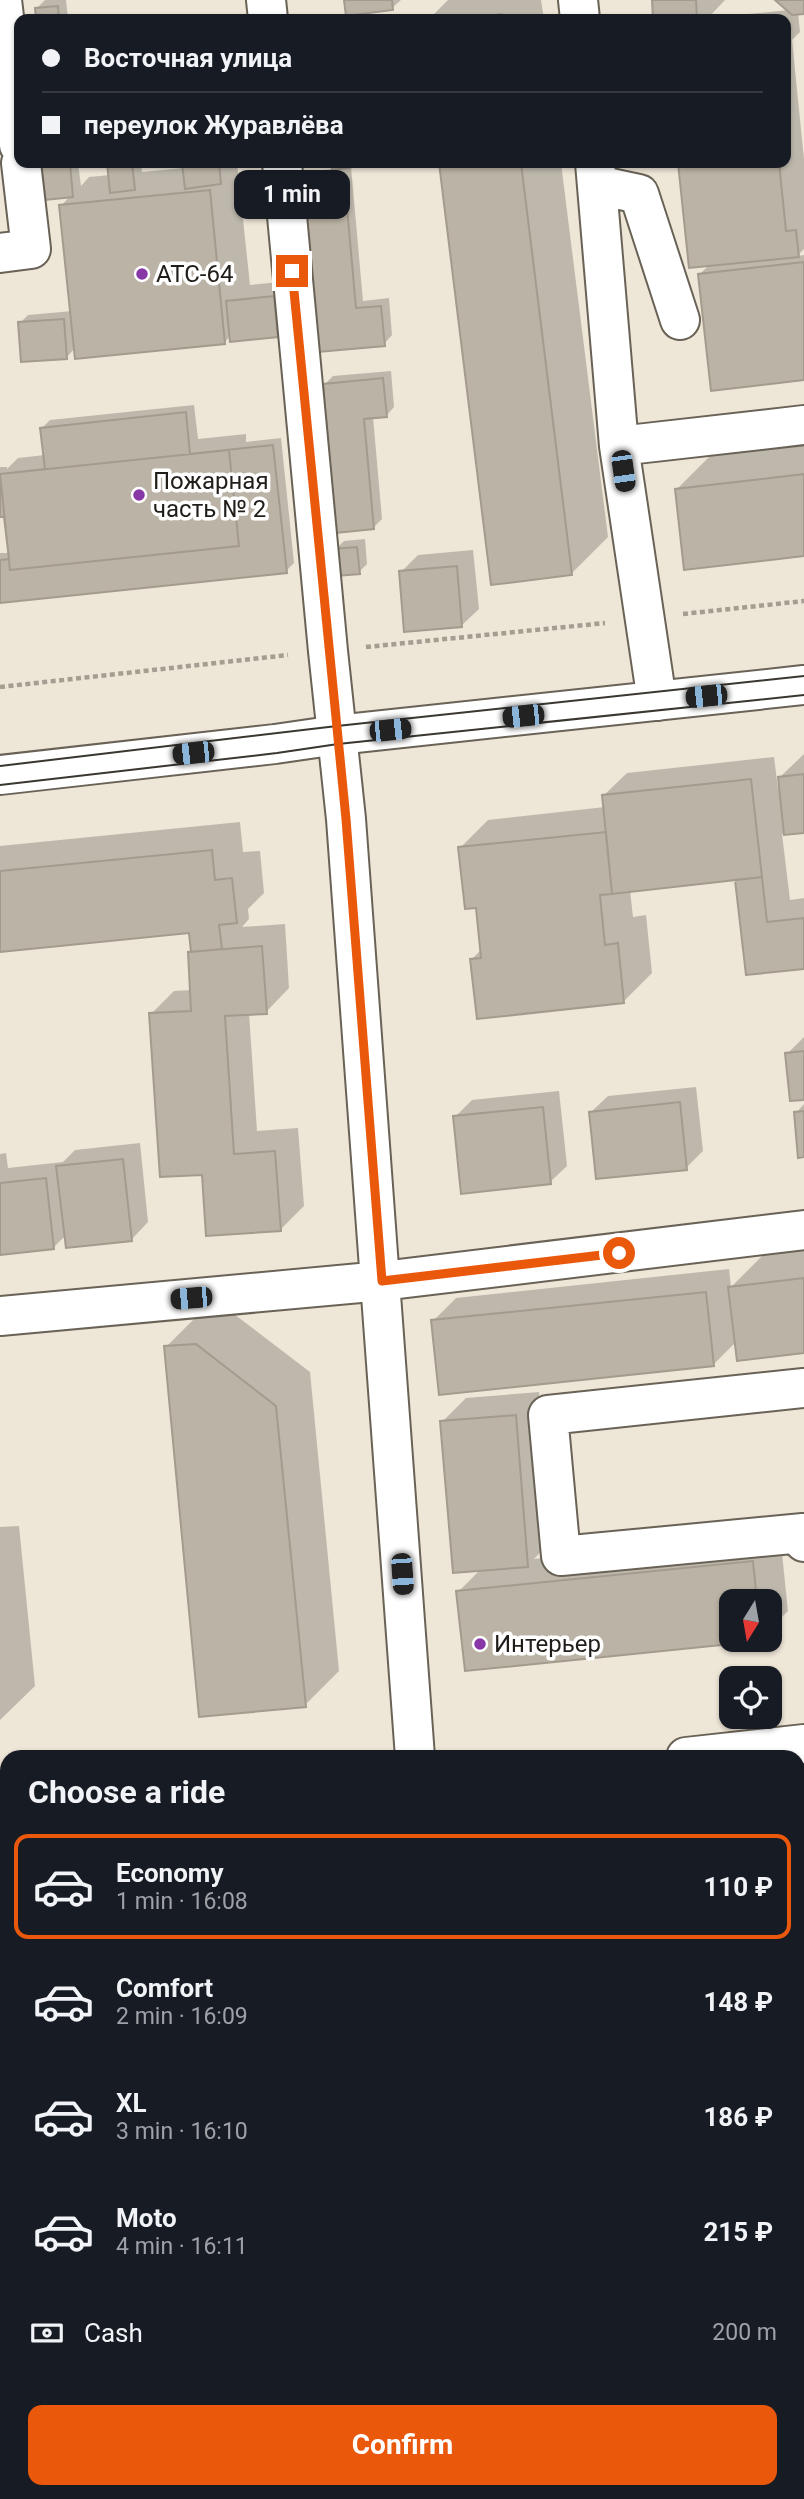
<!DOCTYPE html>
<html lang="en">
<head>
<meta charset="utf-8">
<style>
	:root { --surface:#171b24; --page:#20242c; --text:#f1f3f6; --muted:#9ea1a6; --line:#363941; --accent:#ea580c }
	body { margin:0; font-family:Roboto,sans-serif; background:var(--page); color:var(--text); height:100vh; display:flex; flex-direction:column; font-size:26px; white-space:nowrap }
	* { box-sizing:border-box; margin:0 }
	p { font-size:23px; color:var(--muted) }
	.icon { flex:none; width:38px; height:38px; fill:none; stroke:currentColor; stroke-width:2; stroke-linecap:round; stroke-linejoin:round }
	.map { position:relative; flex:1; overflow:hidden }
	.sheet { position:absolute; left:0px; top:1750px; width:805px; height:749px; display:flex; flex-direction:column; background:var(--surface); border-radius:21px 21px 0 0; box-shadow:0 2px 5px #0004 }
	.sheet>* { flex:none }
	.guide { position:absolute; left:14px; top:14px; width:777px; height:154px; border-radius:14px; box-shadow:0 2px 5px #0004; display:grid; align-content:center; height:154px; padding:0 28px; background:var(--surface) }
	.needle { width:46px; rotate:191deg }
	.controls { position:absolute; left:719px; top:1589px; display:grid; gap:14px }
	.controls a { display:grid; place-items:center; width:63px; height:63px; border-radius:14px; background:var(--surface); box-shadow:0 2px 5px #0004; font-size:35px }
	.end { position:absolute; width:32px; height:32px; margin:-16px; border:9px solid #ea580c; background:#fff; box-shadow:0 0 0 4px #fff }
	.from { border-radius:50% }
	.bubble { position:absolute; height:49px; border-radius:14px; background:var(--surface); box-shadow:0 2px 5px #0004; font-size:23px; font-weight:700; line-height:49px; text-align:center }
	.car { position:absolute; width:21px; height:42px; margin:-21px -10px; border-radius:9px; box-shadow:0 0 5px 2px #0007; background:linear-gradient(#222 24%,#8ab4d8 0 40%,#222 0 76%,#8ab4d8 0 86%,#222 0) }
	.guide b { display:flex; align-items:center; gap:24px; height:66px; font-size:26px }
	.guide b+b { border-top:2px solid var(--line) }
	.guide i { width:18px; height:18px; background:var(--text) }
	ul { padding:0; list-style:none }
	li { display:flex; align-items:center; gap:21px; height:105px; margin:0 14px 10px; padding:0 14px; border:4px solid transparent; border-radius:14px }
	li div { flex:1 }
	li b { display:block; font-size:26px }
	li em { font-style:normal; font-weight:700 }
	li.current { border-color:var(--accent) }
	li>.icon { width:63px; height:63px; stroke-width:1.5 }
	h2 { padding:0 28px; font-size:32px; line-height:84px }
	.pay { display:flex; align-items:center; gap:18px; height:77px; padding:0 28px; font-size:26px }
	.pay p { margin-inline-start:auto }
	.primary-button { display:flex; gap:14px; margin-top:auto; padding:14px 28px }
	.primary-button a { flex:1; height:80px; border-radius:14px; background:var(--accent); color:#fff; font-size:28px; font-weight:700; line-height:80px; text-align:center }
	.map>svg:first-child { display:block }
	.shadow { fill:#0003 }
	.building { fill:#bbb3a5; stroke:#a39b8e; stroke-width:2 }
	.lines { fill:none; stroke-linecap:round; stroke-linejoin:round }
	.minor-casing { stroke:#696256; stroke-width:42 }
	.major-casing { stroke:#696256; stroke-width:42 }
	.path { stroke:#a49e92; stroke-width:4.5; stroke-dasharray:5 3.5; stroke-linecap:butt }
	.minor { stroke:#fff; stroke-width:38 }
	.major { stroke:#fff; stroke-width:38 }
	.tram { stroke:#3a3630; stroke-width:2 }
	.route { stroke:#ea580c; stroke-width:9 }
	.poi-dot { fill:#8837a7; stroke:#fff; stroke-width:2.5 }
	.labels { text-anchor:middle; stroke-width:7; stroke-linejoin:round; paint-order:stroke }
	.poi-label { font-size:24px; fill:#211e19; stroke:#fff; text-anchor:start }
</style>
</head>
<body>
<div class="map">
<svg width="804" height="2499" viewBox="0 0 804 2499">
	<rect width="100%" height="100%" fill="#eee6d7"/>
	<path class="shadow" d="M 45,0 L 66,0 L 68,19 L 37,19 L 36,9 Z
		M 346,0 L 401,0 L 392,8 Z
		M 448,0 L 541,0 L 544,19 L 429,19 Z
		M 654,0 L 725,0 L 708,18 L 789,10 L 777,0 L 804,0 L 804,12 L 798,13 L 800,32 L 792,40 L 804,159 L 804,249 L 797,256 L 804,255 L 804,378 L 699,275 L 710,264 L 691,266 L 680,163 L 786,163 L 786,19 L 655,19 Z
		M 43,163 L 78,163 L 81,186 L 89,177 L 110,175 L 108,163 L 141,163 L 142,172 L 184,168 L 184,163 L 237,163 L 250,285 L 290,281 L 294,318 L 277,335 L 231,335 L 225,342 L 75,348 L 67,357 L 20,323 L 28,315 L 72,311 L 61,206 L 71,195 L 47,198 Z
		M 333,163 L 372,163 L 351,167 L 363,301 L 389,298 L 392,335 L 384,344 L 319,350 L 304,179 L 313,171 L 333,169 Z
		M 441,163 L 561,163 L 608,537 L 571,574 L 493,583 Z
		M 391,371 L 394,407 L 386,416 L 373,417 L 382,519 L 373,528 L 325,384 L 333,376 Z
		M 194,405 L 198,439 L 246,434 L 246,442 L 281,438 L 294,563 L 286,571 L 0,601 L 0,553 L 9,553 L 5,515 L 0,515 L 0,467 L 7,467 L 7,469 L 18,458 L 45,455 L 42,428 L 50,420 Z
		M 804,442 L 804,554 L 676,490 L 713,453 Z
		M 365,539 L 367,564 L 359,572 L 335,550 L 344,541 Z
		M 473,550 L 479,609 L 462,625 L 401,572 L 418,555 Z
		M 804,754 L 804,831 L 782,834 L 790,900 L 804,898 L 804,968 L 747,973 L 737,878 L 630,890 L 633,917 L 646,915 L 652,973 L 623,1002 L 472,959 L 482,949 L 478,906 L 460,848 L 488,820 L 605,807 L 603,796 L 627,773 L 774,757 L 778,789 L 781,789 L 780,777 Z
		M 240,822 L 243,852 L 260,851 L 264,893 L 248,909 L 249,919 L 242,927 L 285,924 L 289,988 L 266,1012 L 249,1013 L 257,1131 L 298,1128 L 304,1206 L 280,1230 L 204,1173 L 151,1014 L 174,991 L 192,990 L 190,931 L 0,950 L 0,846 Z
		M 804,1037 L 804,1098 L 787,1054 Z
		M 696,1087 L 703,1151 L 686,1168 L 591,1112 L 608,1096 Z
		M 559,1091 L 567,1166 L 550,1182 L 455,1117 L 472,1100 Z
		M 804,1104 L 804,1156 L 796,1113 Z
		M 140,1143 L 148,1222 L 132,1239 L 66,1235 L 53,1248 L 0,1253 L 0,1154 L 6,1153 L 8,1168 L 63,1162 L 75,1150 Z
		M 804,1247 L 804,1351 L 737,1341 L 713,1365 L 433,1321 L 456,1298 L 729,1269 L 731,1287 L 767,1251 Z
		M 230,1311 L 310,1372 L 339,1671 L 305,1705 L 166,1347 L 200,1313 Z
		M 539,1392 L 550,1542 L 534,1559 L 780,1534 L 788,1611 L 770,1629 L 770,1601 L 732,1601 L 732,1640 L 757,1640 L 466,1669 L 458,1592 L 481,1569 L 442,1422 L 466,1398 Z
		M 19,1526 L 35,1686 L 0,1720 L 0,1527 Z
		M 804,1887 L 804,2111 L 798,2112 L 798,1888 Z
		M 7,2098 L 7,2211 L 0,2212 L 0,2099 Z
		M 804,2115 L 804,2165 L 798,2157 L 798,2121 Z
		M 5,2371 L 7,2371 L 7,2431 L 0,2432 L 0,2376 Z
		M 804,2451 L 804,2499 L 599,2499 L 606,2492 L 798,2492 L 798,2452 Z"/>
	<path class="building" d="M 344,0 L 392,0 L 393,10 L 346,16 Z
		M 652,0 L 696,0 L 697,19 L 653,19 Z
		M 775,0 L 804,0 L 804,14 L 792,15 Z
		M 58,6 L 59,19 L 36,19 L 35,8 Z
		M 502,14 L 503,19 L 462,19 Z
		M 41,163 L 70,163 L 73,197 L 45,200 Z
		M 107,163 L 132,163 L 135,190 L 110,193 Z
		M 182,163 L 219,163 L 221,184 L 185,189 Z
		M 331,163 L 381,163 L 332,170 Z
		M 439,163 L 521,163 L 572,575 L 491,585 Z
		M 678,163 L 779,163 L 786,231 L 796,230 L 799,257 L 689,268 Z
		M 344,174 L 356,308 L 381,306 L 385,346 L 318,352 L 302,178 Z
		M 210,190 L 225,344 L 75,359 L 59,205 Z
		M 804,262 L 804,380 L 711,391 L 698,274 Z
		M 274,296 L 278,337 L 230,342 L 226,301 Z
		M 64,319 L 67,359 L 21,362 L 18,322 Z
		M 383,378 L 387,417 L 364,419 L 374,529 L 336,533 L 323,384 Z
		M 186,412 L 190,454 L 273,445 L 287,573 L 0,603 L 0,560 L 9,559 L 4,517 L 0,517 L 0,474 L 45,469 L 40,428 Z
		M 229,450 L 239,546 L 10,570 L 0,474 Z
		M 804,474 L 804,556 L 684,570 L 675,489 Z
		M 357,547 L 360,574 L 336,576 L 333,549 Z
		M 457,566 L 462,627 L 404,632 L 399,571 Z
		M 804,774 L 804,833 L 784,835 L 778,777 Z
		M 751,779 L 762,877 L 612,894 L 602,795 Z
		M 606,832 L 612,894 L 600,895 L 605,945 L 618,943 L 624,1003 L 477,1019 L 470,959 L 481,958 L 476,908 L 465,909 L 458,847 Z
		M 212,850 L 215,880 L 232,878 L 237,923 L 219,925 L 222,949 L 191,952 L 189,933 L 0,952 L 0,871 Z
		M 762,877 L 767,922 L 804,918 L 804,969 L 746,975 L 735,880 Z
		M 262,946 L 267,1014 L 225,1016 L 234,1154 L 275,1151 L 281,1231 L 206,1236 L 202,1175 L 160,1177 L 149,1013 L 191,1011 L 188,952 Z
		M 804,1051 L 804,1100 L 790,1101 L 785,1053 Z
		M 680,1102 L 687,1170 L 596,1179 L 589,1112 Z
		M 543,1107 L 551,1184 L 461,1194 L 453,1116 Z
		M 804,1111 L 804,1157 L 798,1158 L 794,1112 Z
		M 123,1159 L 132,1241 L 66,1248 L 56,1166 Z
		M 46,1178 L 54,1249 L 0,1255 L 0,1183 Z
		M 804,1278 L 804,1353 L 737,1361 L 728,1287 Z
		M 706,1292 L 714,1366 L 439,1395 L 431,1320 Z
		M 196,1344 L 276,1406 L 306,1707 L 199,1717 L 164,1346 Z
		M 516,1415 L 528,1567 L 453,1573 L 440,1421 Z
		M 753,1561 L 757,1601 L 732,1601 L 732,1640 L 761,1641 L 465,1671 L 456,1591 Z
		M 804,1907 L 804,2113 L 798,2113 L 798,1908 Z
		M 7,1999 L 7,2081 L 0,2020 L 0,2000 Z
		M 0,2119 L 7,2119 L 7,2213 L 0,2214 Z
		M 804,2122 L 804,2167 L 798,2168 L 798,2123 Z
		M 7,2385 L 7,2433 L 0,2433 L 0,2386 Z
		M 804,2483 L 804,2499 L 686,2499 L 738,2492 L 798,2492 L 798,2484 Z"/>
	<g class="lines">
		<g class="minor-casing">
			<path id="minor" d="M 2,0 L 19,145
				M 266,0 L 268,19
				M 578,0 L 580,19
				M 282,163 L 328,651 L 346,819 L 415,1757
				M 595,163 L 619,446 L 657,701
				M 597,185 L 639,194 L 680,320
				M 0,253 L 31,249 L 21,163
				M 619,446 L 804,425
				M 0,1316 L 382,1281 L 804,1230
				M 804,1388 L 548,1415 L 561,1556 L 803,1533 L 804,1542
				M 798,2414 L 804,2413
				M 465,2492 L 466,2499
				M 98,2499 L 159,2492"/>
		</g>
		<g class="major-casing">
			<path id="major" d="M 0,775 L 275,744 L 337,735 L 804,685
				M 686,1757 L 804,1744
				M 798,1805 L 804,1804
				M 0,1835 L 7,1834
				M 0,1894 L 7,1893"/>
		</g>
		<path class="path" d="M 683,614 L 804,601
			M 366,647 L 605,623
			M 0,687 L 288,655"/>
		<use href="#minor" class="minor"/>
		<use href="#major" class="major"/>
		<path class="tram" d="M 0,766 L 337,726 L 804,676
			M 0,785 L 277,753 L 338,744 L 804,695"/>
	</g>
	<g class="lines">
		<path class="route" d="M 292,271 L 346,819 L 382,1281 L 619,1253"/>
	</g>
	<g class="poi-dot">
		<circle cx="142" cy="274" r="7"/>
		<circle cx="139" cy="495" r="7"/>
		<circle cx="480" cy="1644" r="7"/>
	</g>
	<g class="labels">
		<g class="poi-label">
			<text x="156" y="282">АТС-64</text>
			<text x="153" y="489">Пожарная<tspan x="153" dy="28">часть № 2</tspan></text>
			<text x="494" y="1652">Интерьер</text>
		</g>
	</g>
</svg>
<div class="controls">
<a><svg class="needle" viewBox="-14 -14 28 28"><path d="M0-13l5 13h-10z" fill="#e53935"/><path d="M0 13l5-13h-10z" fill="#9ea1a6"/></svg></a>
<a><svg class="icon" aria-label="locate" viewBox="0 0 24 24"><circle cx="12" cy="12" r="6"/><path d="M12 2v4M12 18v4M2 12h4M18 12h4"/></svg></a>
</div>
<i class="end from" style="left:619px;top:1253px"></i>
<i class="end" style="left:292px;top:271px"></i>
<div class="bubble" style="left:234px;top:170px;width:116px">1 min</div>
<i class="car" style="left:623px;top:471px;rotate:172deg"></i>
<i class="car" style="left:706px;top:696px;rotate:264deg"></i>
<i class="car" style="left:523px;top:716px;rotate:264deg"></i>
<i class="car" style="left:390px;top:730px;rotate:84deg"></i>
<i class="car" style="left:193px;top:753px;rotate:264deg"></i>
<i class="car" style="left:191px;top:1298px;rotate:265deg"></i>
<i class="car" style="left:402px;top:1574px;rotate:176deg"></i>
<div class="guide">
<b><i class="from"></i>Восточная улица</b>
<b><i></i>переулок Журавлёва</b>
</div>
<section class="sheet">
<h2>Choose a ride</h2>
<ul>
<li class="current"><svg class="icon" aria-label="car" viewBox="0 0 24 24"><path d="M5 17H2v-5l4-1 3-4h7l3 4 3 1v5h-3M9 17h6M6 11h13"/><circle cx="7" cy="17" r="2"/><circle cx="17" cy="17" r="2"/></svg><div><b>Economy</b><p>1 min · 16:08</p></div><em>110 ₽</em></li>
<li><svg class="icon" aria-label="car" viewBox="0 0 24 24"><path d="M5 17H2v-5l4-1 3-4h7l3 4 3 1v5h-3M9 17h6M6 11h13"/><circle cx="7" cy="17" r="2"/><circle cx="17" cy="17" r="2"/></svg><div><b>Comfort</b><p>2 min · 16:09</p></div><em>148 ₽</em></li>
<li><svg class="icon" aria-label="car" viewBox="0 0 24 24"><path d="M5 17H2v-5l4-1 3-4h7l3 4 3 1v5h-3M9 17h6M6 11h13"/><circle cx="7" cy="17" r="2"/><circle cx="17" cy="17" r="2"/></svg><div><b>XL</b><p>3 min · 16:10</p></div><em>186 ₽</em></li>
<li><svg class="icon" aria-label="car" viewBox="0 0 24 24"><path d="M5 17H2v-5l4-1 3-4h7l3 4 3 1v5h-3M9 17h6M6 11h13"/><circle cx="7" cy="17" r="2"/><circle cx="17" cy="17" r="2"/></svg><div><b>Moto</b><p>4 min · 16:11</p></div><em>215 ₽</em></li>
</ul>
<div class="pay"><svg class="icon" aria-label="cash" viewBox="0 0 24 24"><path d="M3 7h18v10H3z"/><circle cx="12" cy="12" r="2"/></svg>Cash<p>200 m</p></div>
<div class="primary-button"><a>Confirm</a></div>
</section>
</div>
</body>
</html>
